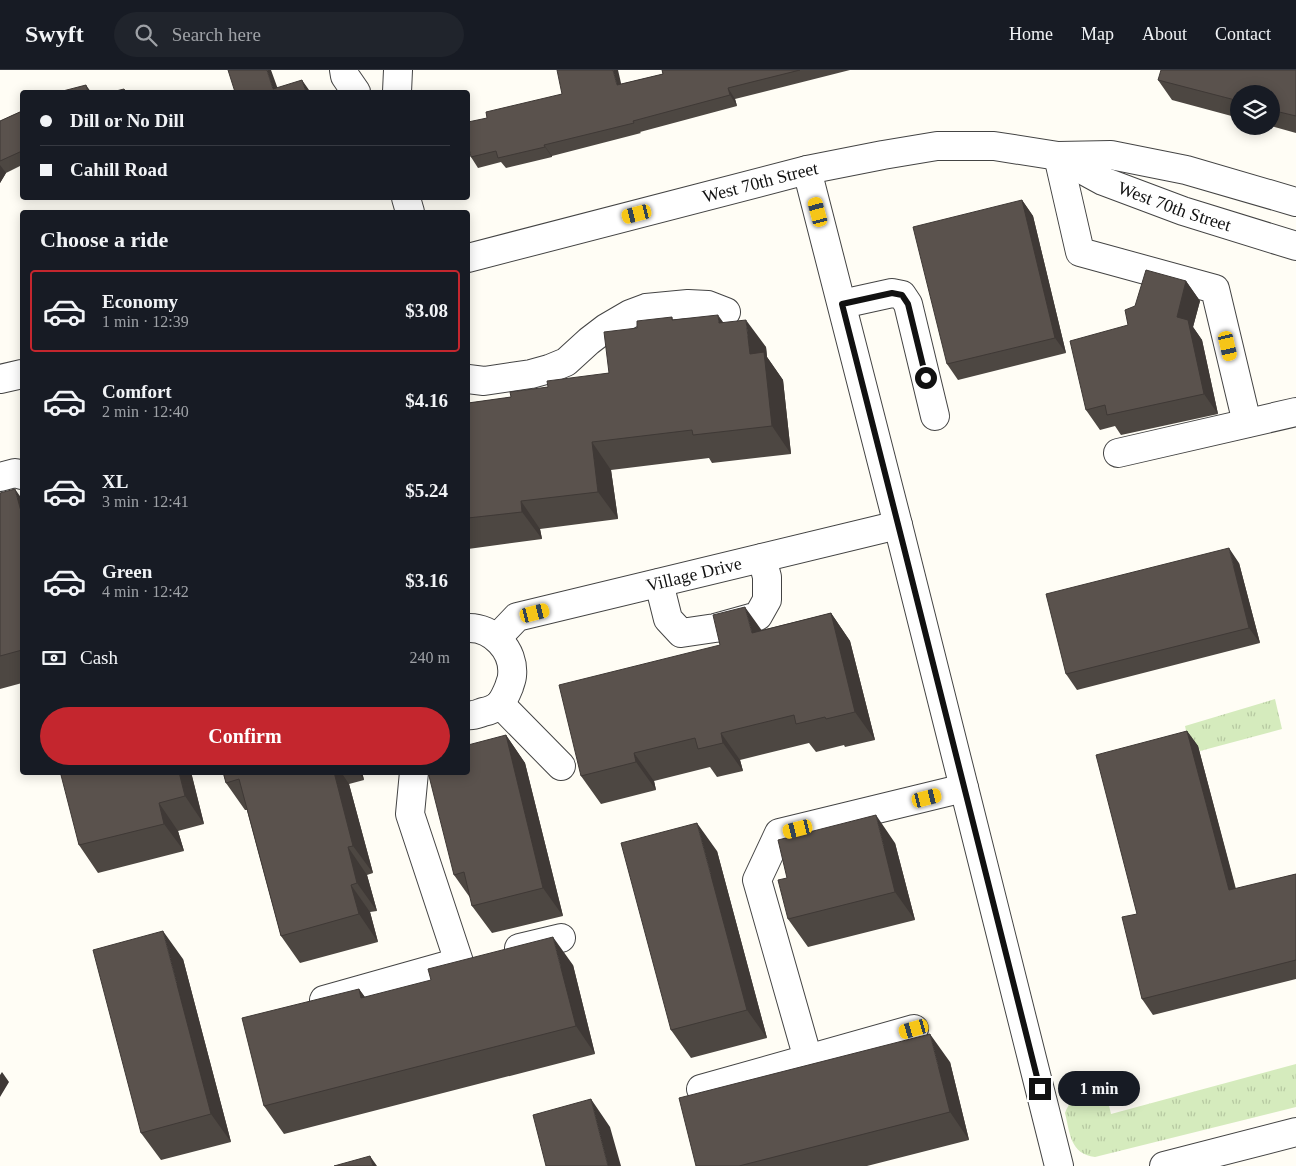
<!DOCTYPE html>
<html lang="en">
<head>
<meta charset="utf-8">
<style>
	:root { --surface:#171b24; --page:#20242c; --text:#f1f3f6; --muted:#9ea1a6; --line:#363941; --accent:#c4262e }
	body { margin:0; font-family:Georgia,serif; background:var(--page); color:var(--text); height:100vh; display:flex; flex-direction:column; font-size:19px; white-space:nowrap }
	* { box-sizing:border-box; margin:0 }
	p { font-size:16px; color:var(--muted) }
	.icon { flex:none; width:28px; height:28px; fill:none; stroke:currentColor; stroke-width:2; stroke-linecap:round; stroke-linejoin:round }
	.map { position:relative; flex:1; overflow:hidden }
	.side { position:absolute; left:20px; top:140px; width:450px; height:565px; display:flex; flex-direction:column; background:var(--surface); border-radius:5px; box-shadow:0 2px 12px #0003 }
	.side>* { flex:none }
	.top-card { position:absolute; left:20px; top:20px; width:450px; height:110px; border-radius:5px; box-shadow:0 2px 12px #0003; display:grid; align-content:center; height:110px; padding:0 20px; background:var(--surface) }
	.controls { position:absolute; left:1230px; top:15px; display:grid; gap:10px }
	.controls a { display:grid; place-items:center; width:50px; height:50px; border-radius:50%; background:var(--surface); box-shadow:0 2px 12px #0003; font-size:25px }
	.end { position:absolute; width:22px; height:22px; margin:-11px; border:6px solid #111; background:#fff; box-shadow:0 0 0 2px #fff }
	.from { border-radius:50% }
	.bubble { position:absolute; height:35px; border-radius:18px; background:var(--surface); box-shadow:0 2px 12px #0003; font-size:16px; font-weight:700; line-height:35px; text-align:center }
	.car { position:absolute; width:15px; height:30px; margin:-15px -8px; border-radius:6px; box-shadow:0 0 4px 1px #0007; background:linear-gradient(#f5c518 24%,#345 0 40%,#f5c518 0 76%,#345 0 86%,#f5c518 0) }
	.top-card b { display:flex; align-items:center; gap:18px; height:48px; font-size:19px }
	.top-card b+b { border-top:1px solid var(--line) }
	.top-card i { width:12px; height:12px; background:var(--text) }
	ul { padding:0; list-style:none }
	li { display:flex; align-items:center; gap:15px; height:82px; margin:0 10px 8px; padding:0 10px; border:2px solid transparent; border-radius:5px }
	li div { flex:1 }
	li b { display:block; font-size:19px }
	li em { font-style:normal; font-weight:700 }
	li.active { border-color:var(--accent) }
	li>.icon { width:45px; height:45px; stroke-width:1.5 }
	h2 { padding:0 20px; font-size:22px; line-height:60px }
	.pay { display:flex; align-items:center; gap:12px; height:55px; padding:0 20px; font-size:19px }
	.pay p { margin-inline-start:auto }
	.primary-button { display:flex; gap:10px; margin-top:auto; padding:10px 20px }
	.primary-button a { flex:1; height:58px; border-radius:30px; background:var(--accent); color:#fff; font-size:20px; font-weight:700; line-height:58px; text-align:center }
	header { display:flex; align-items:center; gap:30px; box-sizing:border-box; height:70px; padding:0 25px; background:var(--surface); border-bottom:1px solid var(--line) }
	header strong { font-size:24px }
	nav { display:flex; gap:28px; margin-inline-start:auto; font-size:18px }
	.search { width:350px; height:45px; background:var(--page); display:flex; align-items:center; gap:12px; box-sizing:border-box; padding:0 18px; border-radius:28px; color:var(--muted); font-size:19px }
	.map>svg:first-child { display:block }
	.grass { fill:url(#grass-tufts) }
	.lines { fill:none; stroke-linecap:round; stroke-linejoin:round }
	.minor-casing { stroke:#444; stroke-width:30 }
	.minor { stroke:#fff; stroke-width:28 }
	.wall { fill:#4d4742 }
	.shaded-wall { fill:#3f3936 }
	.building { fill:#5a524d; stroke:#3f3936 }
	.route { stroke:#111; stroke-width:6 }
	.labels { text-anchor:middle; stroke-width:5; stroke-linejoin:round; paint-order:stroke }
	.street-label { font-size:18px; fill:#111; stroke:#fff }
</style>
</head>
<body>
<header>
<strong>Swyft</strong>
<div class="search"><svg class="icon" aria-label="search" viewBox="0 0 24 24"><circle cx="10" cy="10" r="6"/><path d="M15 15l6 6"/></svg>Search here</div>
<nav><a>Home</a><a>Map</a><a>About</a><a>Contact</a></nav>
</header>
<div class="map">
<svg width="1296" height="1096" viewBox="0 0 1296 1096">
	<defs>
		<pattern id="grass-tufts" width="24" height="20" patternUnits="userSpaceOnUse" patternTransform="scale(1.25)"><rect width="24" height="20" fill="#d5ebbd"/><path d="M3 7l-1-3M5 7V3M7 7l1-3M15 17l-1-3M17 17v-4M19 17l1-3" fill="none" stroke="#b6c8a1"/></pattern>
	</defs>
	<rect width="100%" height="100%" fill="#fffdf5"/>
	<path class="grass" d="M 1275,629 L 1282,659 L 1200,681 L 1198,677 L 1190,679 L 1185,656 Z
		M 1296,994 L 1296,1037 L 1095,1087 C 1070,1084 1070,1063 1065,1043 C 1073,1022 1086,1024 1105,1019 L 1111,1044 Z"/>
	<g class="lines">
		<g class="minor-casing">
			<g id="minor">
				<path d="M 344,0 L 345,6 L 356,22"/>
				<path d="M 397,22 L 398,0"/>
				<path d="M 1058,86 L 1080,182 L 1215,219 L 1247,353"/>
				<path id="s1" d="M 1059,87 L 1103,111 L 1183,141 L 1296,176"/>
				<path d="M 807,100 L 898,455 L 1059,1096"/>
				<path d="M 406,128 L 410,142"/>
				<path id="s2" d="M 468,188 L 807,100 L 883,85 L 937,76 L 994,76 L 1058,86 L 1111,85 L 1186,100 L 1296,132"/>
				<path d="M 842,234 L 892,223 L 902,225 L 908,234 L 935,346"/>
				<path d="M 0,309 L 22,304"/>
				<path d="M 468,309 L 484,311 L 531,304 L 549,299 L 566,292 L 589,271 L 606,258 L 630,244 L 646,238 L 688,234 L 708,235 L 726,242"/>
				<path d="M 1118,383 L 1296,342"/>
				<path d="M 0,407 L 15,403 L 22,405"/>
				<path d="M 659,513 L 668,549 L 681,563 L 715,558 L 758,546 L 767,530 L 767,507 L 762,488"/>
				<path d="M 468,558 C 492,557 515,580 512,606 C 512,609 510,613 509,617 C 507,622 504,629 500,634 C 496,638 488,641 483,642 C 477,644 473,646 468,645"/>
				<path id="s3" d="M 497,568 L 517,547 L 898,455"/>
				<path d="M 500,634 L 561,696"/>
				<path d="M 519,878 L 561,868"/>
				<path d="M 324,930 L 459,892 L 410,744 L 414,702"/>
				<path d="M 808,989 L 757,810 L 779,763 L 964,718"/>
				<path d="M 701,1019 L 914,959"/>
				<path d="M 1164,1096 L 1296,1062"/>
			</g>
		</g>
		<use href="#minor" class="minor"/>
	</g>
	<path class="wall" d="M 662,0 L 850,0 L 735,29 L 737,36 L 640,62 L 641,63 L 552,86 L 552,87 L 506,98 L 501,92 L 478,98 L 471,87 L 487,48 L 562,24 L 621,14 L 663,4 Z
		M 1296,0 L 1296,63 L 1271,56 L 1271,24 L 1239,24 L 1239,48 L 1172,30 L 1158,10 Z
		M 22,41 L 22,95 L 6,103 L 0,113 L 0,51 Z
		M 1022,130 L 1033,146 L 1066,283 L 958,310 L 947,294 Z
		M 1186,211 L 1200,231 L 1193,257 L 1202,270 L 1218,344 L 1121,365 L 1115,356 L 1100,360 L 1086,340 L 1128,255 L 1135,236 Z
		M 672,247 L 673,250 L 723,252 L 766,277 L 767,287 L 783,310 L 791,384 L 712,393 L 709,388 L 611,400 L 618,449 L 540,459 L 542,469 L 468,479 L 468,333 L 511,327 L 548,317 L 609,303 L 637,258 Z
		M 0,423 L 22,429 L 22,613 L 0,619 Z
		M 1239,493 L 1260,573 L 1077,620 L 1066,604 Z
		M 831,543 L 850,571 L 875,670 L 845,677 L 844,675 L 816,682 L 809,673 L 740,690 L 743,701 L 717,707 L 710,697 L 654,711 L 656,720 L 601,734 L 581,706 L 720,575 L 762,560 Z
		M 1187,661 L 1198,676 L 1236,819 L 1296,804 L 1296,909 L 1153,945 L 1142,929 L 1137,844 Z
		M 506,665 L 525,693 L 563,846 L 492,863 L 472,836 L 471,829 L 454,805 Z
		M 69,702 L 191,702 L 204,754 L 178,761 L 184,781 L 98,803 L 79,775 Z
		M 223,702 L 362,702 L 364,710 L 349,714 L 373,803 L 367,805 L 377,841 L 370,842 L 378,872 L 300,893 L 281,866 L 247,740 L 245,740 L 226,713 Z
		M 895,773 L 915,850 L 808,877 L 788,849 L 787,808 Z
		M 717,781 L 767,968 L 691,988 L 671,960 Z
		M 183,889 L 231,1072 L 161,1090 L 141,1063 Z
		M 573,895 L 595,984 L 284,1064 L 264,1036 L 359,919 L 365,927 Z
		M 950,992 L 969,1070 L 867,1096 L 696,1096 Z"/>
	<path class="shaded-wall" d="M 267,0 L 271,0 L 279,22 L 273,19 Z
		M 613,0 L 618,0 L 624,26 L 617,15 Z
		M 302,10 L 309,20 L 310,22 L 306,22 Z
		M 86,15 L 91,22 L 88,22 Z
		M 728,18 L 735,29 L 737,36 L 730,25 Z
		M 544,75 L 552,86 L 552,87 L 545,77 Z
		M 0,95 L 6,103 L 0,113 Z
		M 1022,130 L 1033,146 L 1066,283 L 1055,268 Z
		M 1186,211 L 1200,231 L 1193,257 L 1202,270 L 1218,344 L 1204,324 L 1177,247 Z
		M 718,245 L 738,273 L 719,253 Z
		M 746,250 L 766,277 L 767,287 L 783,310 L 791,384 L 772,356 L 750,284 Z
		M 592,372 L 611,400 L 618,449 L 598,422 Z
		M 15,419 L 22,429 L 22,445 Z
		M 521,431 L 540,459 L 542,469 L 522,442 Z
		M 1229,478 L 1239,493 L 1260,573 L 1249,558 Z
		M 745,537 L 765,565 L 752,563 Z
		M 831,543 L 850,571 L 875,670 L 855,642 Z
		M 1187,661 L 1198,676 L 1240,836 L 1229,820 Z
		M 721,663 L 740,690 L 743,701 L 723,673 Z
		M 506,665 L 525,693 L 563,846 L 543,818 Z
		M 634,683 L 654,711 L 656,720 L 636,692 Z
		M 179,702 L 191,702 L 204,754 L 185,726 Z
		M 334,702 L 341,702 L 349,714 L 373,803 L 353,776 Z
		M 359,702 L 362,702 L 364,710 Z
		M 159,733 L 178,761 L 184,781 L 164,754 Z
		M 876,745 L 895,773 L 915,850 L 895,822 Z
		M 697,753 L 717,781 L 767,968 L 747,940 Z
		M 348,777 L 367,805 L 377,841 L 357,813 Z
		M 351,815 L 370,842 L 378,872 L 359,844 Z
		M 163,861 L 183,889 L 231,1072 L 211,1044 Z
		M 553,867 L 573,895 L 595,984 L 576,956 Z
		M 359,919 L 378,946 L 361,928 Z
		M 930,964 L 950,992 L 969,1070 L 950,1042 Z
		M 2,1002 L 9,1012 L 0,1027 L 0,1005 Z
		M 591,1029 L 610,1057 L 621,1096 L 608,1096 Z
		M 370,1086 L 377,1096 L 373,1096 Z"/>
	<path class="building" d="M 228,0 L 267,0 L 273,19 L 302,10 L 306,22 L 235,22 Z
		M 557,0 L 613,0 L 617,15 L 663,4 L 662,0 L 800,0 L 728,18 L 730,25 L 633,51 L 634,53 L 544,75 L 545,77 L 498,88 L 496,81 L 471,87 L 468,74 L 468,52 L 487,48 L 486,42 L 562,24 Z
		M 1161,0 L 1296,0 L 1296,46 L 1271,40 L 1271,24 L 1239,24 L 1239,31 L 1158,10 Z
		M 86,15 L 88,22 L 59,22 Z
		M 124,19 L 126,22 L 112,22 Z
		M 22,41 L 22,81 L 0,91 L 0,51 Z
		M 1022,130 L 1055,268 L 947,294 L 913,157 Z
		M 1146,200 L 1186,211 L 1177,247 L 1188,250 L 1204,324 L 1107,345 L 1105,335 L 1086,340 L 1070,271 L 1128,255 L 1125,240 L 1135,236 Z
		M 718,245 L 719,253 L 746,250 L 750,284 L 764,282 L 772,356 L 693,365 L 692,360 L 592,372 L 598,422 L 521,431 L 522,442 L 468,448 L 468,333 L 511,327 L 510,322 L 548,317 L 547,311 L 609,303 L 604,262 L 637,258 L 637,251 L 672,247 L 672,250 Z
		M 15,419 L 22,445 L 22,580 L 0,586 L 0,423 Z
		M 1229,478 L 1249,558 L 1066,604 L 1046,524 Z
		M 745,537 L 752,563 L 831,543 L 855,642 L 826,649 L 825,647 L 796,654 L 794,645 L 721,663 L 723,673 L 698,679 L 695,668 L 634,683 L 636,692 L 581,706 L 559,615 L 720,575 L 713,545 Z
		M 1187,661 L 1229,820 L 1296,804 L 1296,890 L 1142,929 L 1122,847 L 1137,844 L 1096,685 Z
		M 506,665 L 543,818 L 472,836 L 464,802 L 454,805 L 428,702 L 468,702 L 468,675 Z
		M 69,702 L 179,702 L 185,726 L 159,733 L 164,754 L 79,775 L 61,705 Z
		M 223,702 L 334,702 L 353,776 L 348,777 L 357,813 L 351,815 L 359,844 L 281,866 L 239,709 L 226,713 Z
		M 876,745 L 895,822 L 788,849 L 778,810 L 787,808 L 778,770 Z
		M 697,753 L 747,940 L 671,960 L 621,773 Z
		M 163,861 L 211,1044 L 141,1063 L 93,880 Z
		M 553,867 L 576,956 L 264,1036 L 242,948 L 359,919 L 361,928 L 431,910 L 428,899 Z
		M 930,964 L 950,1042 L 739,1096 L 696,1096 L 679,1028 Z
		M 591,1029 L 608,1096 L 546,1096 L 533,1045 Z
		M 370,1086 L 373,1096 L 334,1096 Z"/>
	<g class="lines">
		<path class="route" d="M 926,308 L 908,234 L 902,225 L 892,223 L 842,234 L 903,474 L 1040,1019"/>
	</g>
	<g class="labels">
		<g class="street-label">
			<text dy="6" stroke="none"><textPath href="#s2" startOffset="302">West 70th Street</textPath></text>
			<text dy="6" stroke="none"><textPath href="#s1" startOffset="126">West 70th Street</textPath></text>
			<text dy="6" stroke="none"><textPath href="#s3" startOffset="211">Village Drive</textPath></text>
		</g>
	</g>
</svg>
<div class="controls">
<a><svg class="icon" aria-label="layers" viewBox="0 0 24 24"><path d="M12 4l9 5-9 5-9-5zM3 14l9 5 9-5"/></svg></a>
</div>
<i class="end from" style="left:926px;top:308px"></i>
<i class="end" style="left:1040px;top:1019px"></i>
<div class="bubble" style="left:1058px;top:1001px;width:82px">1 min</div>
<i class="car" style="left:818px;top:142px;rotate:345deg"></i>
<i class="car" style="left:637px;top:144px;rotate:256deg"></i>
<i class="car" style="left:1228px;top:276px;rotate:167deg"></i>
<i class="car" style="left:535px;top:543px;rotate:76deg"></i>
<i class="car" style="left:927px;top:728px;rotate:76deg"></i>
<i class="car" style="left:798px;top:759px;rotate:256deg"></i>
<i class="car" style="left:914px;top:959px;rotate:254deg"></i>
<div class="top-card">
<b><i class="from"></i>Dill or No Dill</b>
<b><i></i>Cahill Road</b>
</div>
<section class="side">
<h2>Choose a ride</h2>
<ul>
<li class="active"><svg class="icon" aria-label="car" viewBox="0 0 24 24"><path d="M5 17H2v-5l4-1 3-4h7l3 4 3 1v5h-3M9 17h6M6 11h13"/><circle cx="7" cy="17" r="2"/><circle cx="17" cy="17" r="2"/></svg><div><b>Economy</b><p>1 min · 12:39</p></div><em>$3.08</em></li>
<li><svg class="icon" aria-label="car" viewBox="0 0 24 24"><path d="M5 17H2v-5l4-1 3-4h7l3 4 3 1v5h-3M9 17h6M6 11h13"/><circle cx="7" cy="17" r="2"/><circle cx="17" cy="17" r="2"/></svg><div><b>Comfort</b><p>2 min · 12:40</p></div><em>$4.16</em></li>
<li><svg class="icon" aria-label="car" viewBox="0 0 24 24"><path d="M5 17H2v-5l4-1 3-4h7l3 4 3 1v5h-3M9 17h6M6 11h13"/><circle cx="7" cy="17" r="2"/><circle cx="17" cy="17" r="2"/></svg><div><b>XL</b><p>3 min · 12:41</p></div><em>$5.24</em></li>
<li><svg class="icon" aria-label="car" viewBox="0 0 24 24"><path d="M5 17H2v-5l4-1 3-4h7l3 4 3 1v5h-3M9 17h6M6 11h13"/><circle cx="7" cy="17" r="2"/><circle cx="17" cy="17" r="2"/></svg><div><b>Green</b><p>4 min · 12:42</p></div><em>$3.16</em></li>
</ul>
<div class="pay"><svg class="icon" aria-label="cash" viewBox="0 0 24 24"><path d="M3 7h18v10H3z"/><circle cx="12" cy="12" r="2"/></svg>Cash<p>240 m</p></div>
<div class="primary-button"><a>Confirm</a></div>
</section>
</div>
</body>
</html>
